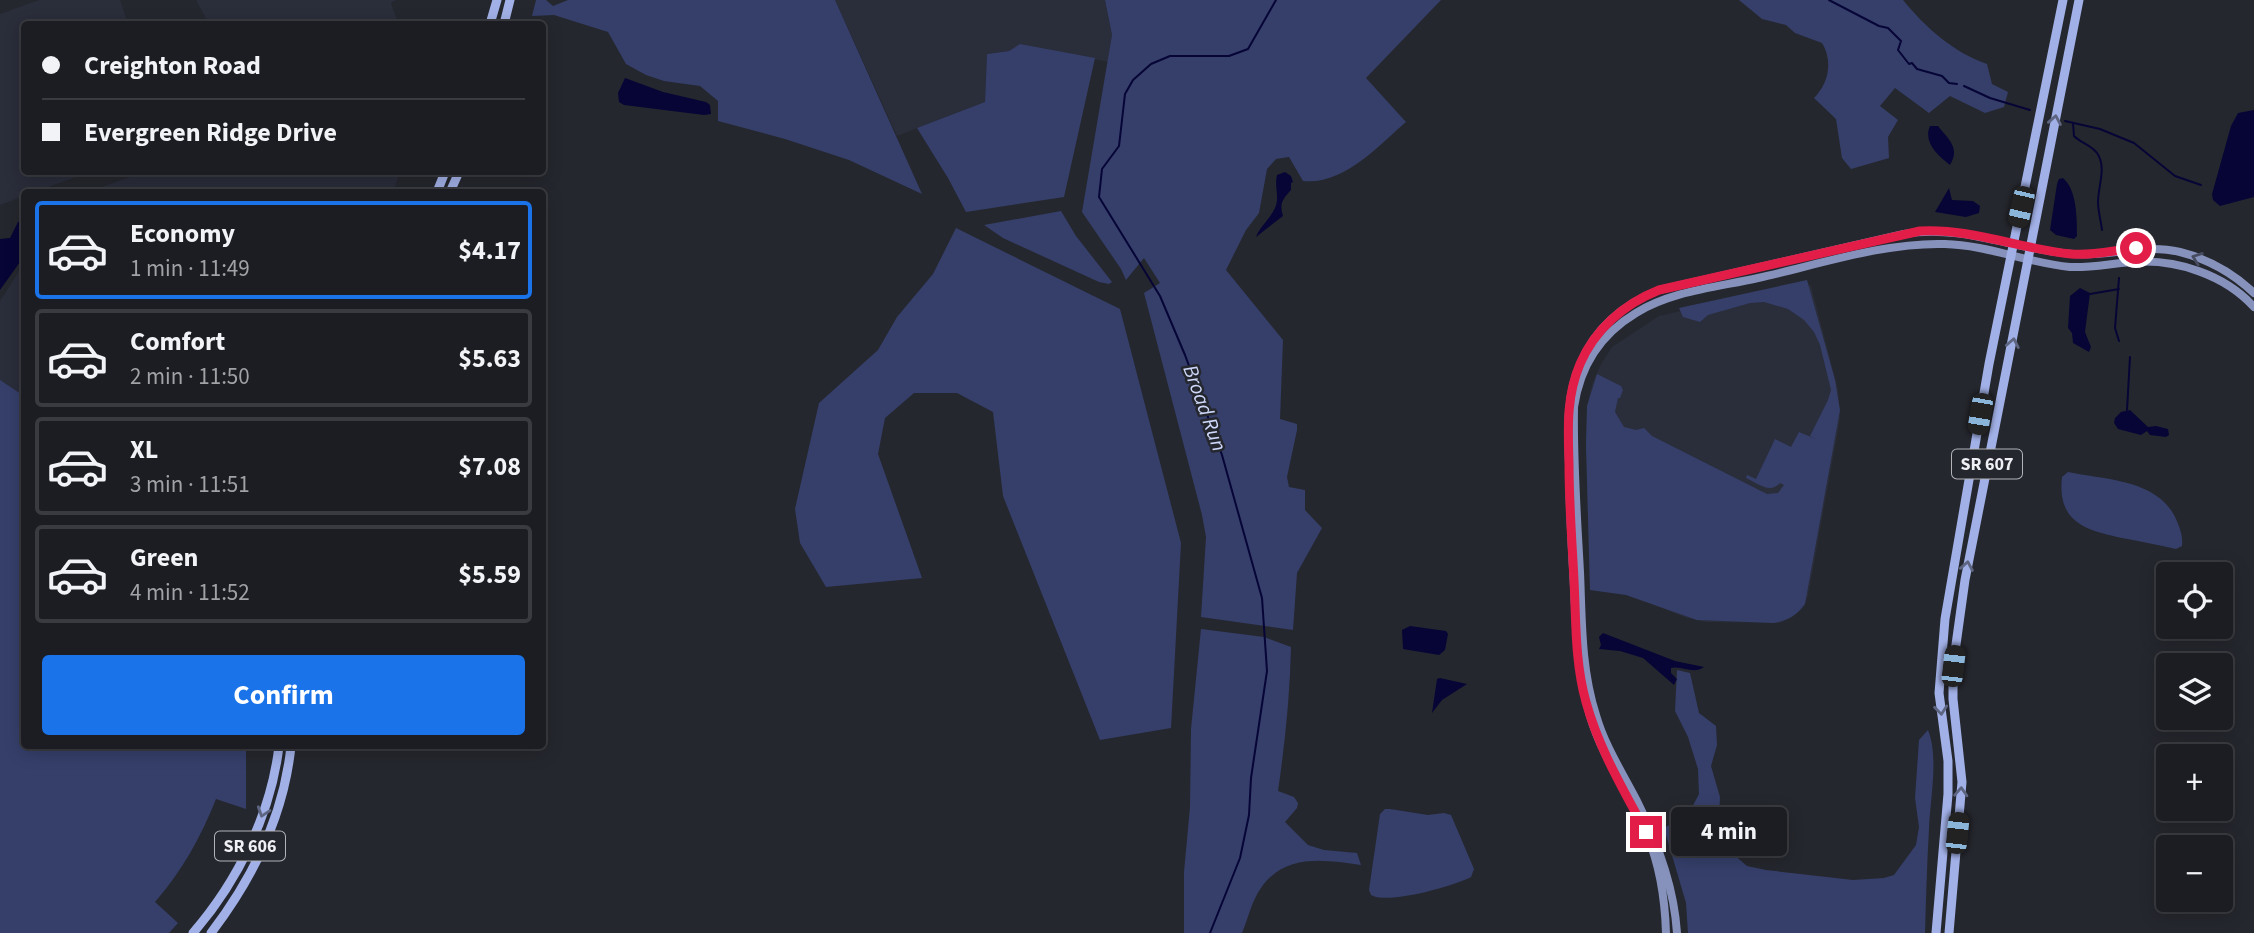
<!DOCTYPE html>
<html lang="en">
<head>
<meta charset="utf-8">
<style>
	:root { --surface:#1c1d22; --page:#25262a; --text:#f1f3f6; --muted:#a0a2a5; --line:#3a3b40; --accent:#1a73e8 }
	body { margin:0; font-family:"Source Sans 3",sans-serif; background:var(--page); color:var(--text); height:100vh; display:flex; flex-direction:column; font-size:26px; white-space:nowrap }
	* { box-sizing:border-box; margin:0 }
	p { font-size:23px; color:var(--muted) }
	.icon { flex:none; width:38px; height:38px; fill:none; stroke:currentColor; stroke-width:2; stroke-linecap:round; stroke-linejoin:round }
	.map { position:relative; flex:1; overflow:hidden }
	.side { position:absolute; left:21px; top:189px; width:525px; height:560px; display:flex; flex-direction:column; background:var(--surface); border-radius:7px; box-shadow:0 4px 18px #0003,0 0 0 2px var(--line) }
	.side>* { flex:none }
	.guide { position:absolute; left:21px; top:21px; width:525px; height:154px; border-radius:7px; box-shadow:0 4px 18px #0003,0 0 0 2px var(--line); display:grid; align-content:center; height:154px; padding:0 21px; background:var(--surface) }
	.controls { position:absolute; left:2156px; top:562px; display:grid; gap:14px }
	.controls a { display:grid; place-items:center; width:77px; height:77px; border-radius:7px; background:var(--surface); box-shadow:0 4px 18px #0003,0 0 0 2px var(--line); font-size:35px }
	.end { position:absolute; width:32px; height:32px; margin:-16px; border:9px solid #e11d48; background:#fff; box-shadow:0 0 0 4px #fff }
	.from { border-radius:50% }
	.bubble { position:absolute; height:49px; border-radius:7px; background:var(--surface); box-shadow:0 4px 18px #0003,0 0 0 2px var(--line); font-size:23px; font-weight:700; line-height:49px; text-align:center }
	.car { position:absolute; width:21px; height:42px; margin:-21px -10px; border-radius:9px; box-shadow:0 0 5px 2px #0007; background:linear-gradient(#222 24%,#8ab4d8 0 40%,#222 0 76%,#8ab4d8 0 86%,#222 0) }
	.guide b { display:flex; align-items:center; gap:24px; height:66px; font-size:26px }
	.guide b+b { border-top:2px solid var(--line) }
	.guide i { width:18px; height:18px; background:var(--text) }
	ul { padding:12px 0 0; list-style:none }
	li { display:flex; align-items:center; gap:21px; height:98px; margin:0 14px 10px; padding:0 7px; border:4px solid var(--line); border-radius:7px }
	li div { flex:1 }
	li b { display:block; font-size:26px }
	li em { font-style:normal; font-weight:700 }
	li.current { border-color:var(--accent) }
	li>.icon { width:63px; height:63px; stroke-width:1.5 }
	.cta { display:flex; gap:14px; margin-top:auto; padding:14px 21px }
	.cta a { flex:1; height:80px; border-radius:7px; background:var(--accent); color:#fff; font-size:28px; font-weight:700; line-height:80px; text-align:center }
	.map>svg:first-child { display:block }
	.built { fill:#2a2d3a }
	.green { fill:#353f6a }
	.water { fill:#060536 }
	.lines { fill:none; stroke-linecap:round; stroke-linejoin:round }
	.stream { stroke:#060536; stroke-width:2 }
	.secondary { stroke:#8792bc; stroke-width:8 }
	.primary { stroke:#a1b0e6; stroke-width:9 }
	.oneway { stroke:#5d6581 }
	.oneway2 { stroke:#474c60 }
	.route { stroke:#e11d48; stroke-width:9 }
	.labels { text-anchor:middle; stroke-width:5; stroke-linejoin:round; paint-order:stroke }
	.shield { fill:#25272e; stroke:#b2b4b9; stroke-width:2 }
	.shield-label { font-size:18px; font-weight:bold; fill:#eff0f5 }
	.water-label { font-size:21px; font-style:italic; fill:#ced8fa; stroke:#25272e }
</style>
</head>
<body>
<div class="map">
<svg width="2254" height="933" viewBox="0 0 2254 933">
	<rect width="100%" height="100%" fill="#25272e"/>
	<path class="built" d="M 39,0 L 120,0 L 128,24 L 24,24 L 24,172 L 90,172 L 34,192 L 24,192 L 24,196 L 0,205 L 0,14 Z
		M 196,0 L 396,0 L 391,3 L 398,24 L 209,24 Z
		M 835,0 L 1105,0 L 1112,35 L 1108,62 L 1020,44 L 1009,51 L 987,54 L 985,102 L 897,136 Z
		M 144,172 L 400,172 L 393,192 L 88,192 Z
		M 23,265 L 24,265 L 24,396 L 0,381 L 0,301 Z
		M 1805,282 L 1811,286 L 1838,389 L 1840,419 L 1808,596 L 1802,609 L 1791,618 L 1780,623 L 1705,622 L 1687,618 L 1626,594 L 1590,590 L 1586,445 L 1587,406 L 1592,384 L 1601,364 L 1612,347 L 1659,316 Z"/>
	<path class="green" d="M 536,0 L 546,0 L 553,6 L 568,0 L 835,0 L 922,194 L 849,160 L 785,139 L 718,121 L 718,101 L 700,86 L 664,81 L 646,75 L 626,64 L 608,32 L 554,15 L 532,16 Z
		M 1105,0 L 1441,0 L 1366,78 L 1406,122 C 1377,147 1344,185 1303,181 L 1289,157 L 1276,159 L 1267,169 L 1259,213 L 1246,230 L 1226,270 L 1283,340 L 1280,419 L 1297,424 L 1297,430 L 1287,477 L 1289,487 L 1305,490 L 1305,510 L 1322,528 L 1297,573 L 1293,630 L 1201,617 L 1206,537 L 1202,515 L 1144,293 L 1160,283 L 1144,258 L 1126,280 L 1121,269 L 1082,212 L 1112,35 Z
		M 1739,0 L 1903,0 C 1926,28 1953,52 1987,64 L 1992,84 L 2008,92 L 2004,107 L 1985,113 L 1950,96 L 1929,113 L 1895,88 L 1880,106 L 1898,120 L 1888,137 L 1889,158 L 1851,169 L 1842,158 L 1836,119 L 1814,98 C 1829,83 1833,61 1822,43 L 1795,33 L 1786,25 L 1762,19 Z
		M 1020,44 L 1095,58 L 1064,197 L 966,212 L 948,178 L 917,128 L 985,102 L 987,54 L 1009,51 Z
		M 1061,211 L 1076,236 L 1112,282 L 1109,284 L 1099,282 L 1003,238 L 984,225 Z
		M 956,228 L 1120,309 L 1181,543 L 1171,728 L 1100,740 L 1003,496 L 993,412 L 957,393 L 914,393 L 885,418 L 878,454 L 922,578 L 826,587 L 800,543 L 795,509 L 819,403 L 878,350 L 897,317 L 933,274 Z
		M 1807,280 L 1835,380 L 1840,410 L 1805,604 C 1796,616 1788,620 1774,623 L 1697,620 L 1626,595 L 1590,590 L 1586,445 L 1587,406 L 1597,374 L 1621,386 L 1623,390 L 1620,398 L 1618,398 L 1615,412 L 1624,427 L 1636,430 L 1644,428 L 1652,436 L 1767,494 L 1778,493 L 1784,485 L 1780,483 C 1770,494 1759,484 1746,478 L 1747,475 L 1756,479 L 1775,439 L 1791,447 L 1799,432 L 1816,439 L 1810,436 L 1828,400 L 1831,390 L 1820,345 L 1814,332 L 1804,320 L 1788,309 L 1764,302 L 1750,303 L 1708,315 L 1700,322 L 1683,317 L 1679,308 Z
		M 0,380 L 24,396 L 24,746 L 246,746 L 246,809 L 216,799 C 201,837 182,871 155,902 L 178,923 L 169,933 L 0,933 Z
		M 2068,472 C 2105,480 2158,479 2176,519 C 2180,528 2183,536 2182,546 L 2176,549 C 2158,545 2140,541 2122,538 C 2085,530 2057,522 2062,477 Z
		M 1201,629 L 1264,637 L 1291,647 C 1290,695 1285,743 1278,791 L 1294,797 L 1298,803 L 1297,808 L 1285,822 L 1308,845 L 1324,850 L 1357,853 L 1361,865 C 1325,860 1285,853 1261,888 C 1252,900 1248,919 1242,933 L 1184,933 L 1184,872 L 1190,807 L 1191,729 Z
		M 1677,670 L 1690,673 L 1699,713 L 1716,726 L 1717,745 L 1711,766 L 1720,797 L 1718,841 L 1747,866 L 1766,870 L 1853,880 L 1884,878 L 1894,875 L 1916,845 L 1919,827 L 1915,798 L 1919,740 L 1928,730 C 1939,757 1930,800 1929,829 C 1927,863 1926,898 1925,933 L 1688,933 L 1686,903 L 1664,828 L 1688,815 L 1699,794 L 1698,769 L 1688,737 L 1675,711 Z
		M 1390,809 L 1428,815 L 1444,813 L 1451,815 L 1474,869 L 1471,877 C 1454,886 1387,905 1371,895 L 1369,890 L 1380,814 L 1385,809 Z"/>
	<path class="water" d="M 625,78 L 663,92 L 706,102 L 710,105 L 711,114 L 704,115 L 624,105 L 619,102 L 618,93 Z
		M 2254,110 L 2254,197 L 2220,206 L 2213,200 L 2212,194 L 2231,126 L 2238,113 Z
		M 1930,126 L 1938,126 C 1947,138 1961,147 1950,165 C 1937,155 1923,142 1930,126 Z
		M 1285,172 L 1291,176 L 1293,182 L 1291,183 L 1291,190 C 1283,199 1279,203 1283,216 L 1256,237 C 1260,226 1270,219 1275,208 C 1280,197 1274,187 1277,175 Z
		M 2063,178 C 2077,190 2077,218 2077,236 L 2074,239 L 2056,235 L 2050,230 L 2057,184 L 2059,179 Z
		M 1949,188 L 1952,200 L 1973,201 L 1980,206 L 1979,213 L 1966,217 L 1935,212 Z
		M 24,220 L 24,260 L 20,262 L 0,290 L 0,239 L 10,238 L 18,222 Z
		M 2080,288 L 2090,293 L 2085,332 L 2091,347 L 2089,352 L 2073,343 L 2072,333 L 2068,328 L 2070,296 Z
		M 2130,410 L 2148,427 L 2156,426 L 2168,429 L 2169,435 L 2166,437 L 2150,435 L 2147,431 L 2141,435 L 2118,429 L 2114,423 L 2115,418 L 2121,412 Z
		M 1410,626 L 1446,631 L 1448,634 L 1445,650 L 1439,655 L 1403,649 L 1402,630 Z
		M 1603,633 L 1675,661 L 1704,667 C 1693,675 1682,665 1671,668 L 1671,673 L 1677,679 L 1674,685 L 1643,658 L 1620,651 L 1599,649 L 1601,645 L 1599,637 Z
		M 1440,678 L 1467,684 L 1442,700 L 1432,713 L 1437,679 Z"/>
	<g class="lines">
		<path class="stream" d="M 1829,0 L 1879,26 L 1888,28 L 1901,41 L 1898,50 L 1909,64 L 1912,63 L 1917,69 L 1942,76 L 1949,83 L 1957,84
			M 1964,86 L 1990,98 L 2030,110
			M 2065,121 L 2100,129 L 2134,143 L 2175,176 L 2201,185
			M 2073,123 L 2074,136 C 2081,143 2091,145 2097,153 C 2107,167 2098,186 2098,202 C 2098,211 2101,221 2102,230
			M 2119,278 L 2115,328 L 2119,341
			M 2090,294 L 2119,289
			M 2127,410 L 2130,357
			M 1210,933 L 1240,858 L 1249,815 L 1251,778 L 1267,671 L 1262,598 L 1222,455 L 1185,355 L 1160,296 L 1099,197 L 1102,169 L 1119,146 L 1125,94 L 1133,80 L 1151,64 L 1170,56 L 1229,56 L 1248,49 L 1276,0"/>
		<path class="secondary" d="M 1666,933 C 1665,899 1660,866 1647,835 C 1629,794 1603,759 1590,716 C 1576,668 1576,618 1573,569 C 1571,533 1569,498 1569,463 C 1568,428 1566,396 1580,364 C 1595,328 1624,304 1659,290 L 1904,234 C 1963,224 2015,250 2073,254 C 2109,257 2143,243 2180,252 C 2208,259 2233,273 2254,293
			M 1677,933 C 1674,886 1658,843 1637,801 C 1622,772 1605,746 1596,715 C 1581,669 1582,620 1580,572 C 1577,517 1573,462 1574,407 C 1580,366 1601,334 1636,313 C 1671,291 1718,287 1758,278 C 1817,265 1885,242 1945,244 C 1987,245 2028,263 2070,267 C 2092,268 2113,263 2134,262 C 2177,259 2225,275 2254,307"/>
		<path class="primary" d="M 490,24 L 497,0
			M 504,24 L 510,0
			M 437,192 L 445,172
			M 450,192 L 459,172
			M 193,933 C 238,881 271,814 279,746
			M 211,933 C 253,878 284,815 291,746
			M 1936,933 L 1948,794 L 1948,761 L 1939,693 L 1945,619 L 1989,364 L 2063,0
			M 1949,933 L 1962,782 L 1953,699 L 1953,666 L 1965,580 L 2079,0"/>
	</g>
	<defs><path id="oneway-chevron" d="M-2-3.5L2.5 0L-2 3.5" fill="none" stroke-width="1.6" stroke-linecap="round" stroke-linejoin="round" transform="scale(1.75)"/></defs>
	<g class="oneway">
		<use href="#oneway-chevron" transform="translate(2055 120) rotate(-80)"/>
		<use href="#oneway-chevron" transform="translate(2013 343) rotate(-79)"/>
		<use href="#oneway-chevron" transform="translate(1967 566) rotate(-80)"/>
		<use href="#oneway-chevron" transform="translate(1941 710) rotate(84)"/>
		<use href="#oneway-chevron" transform="translate(1961 792) rotate(-87)"/>
		<use href="#oneway-chevron" transform="translate(263 812) rotate(108)"/>
	</g>
	<use class="oneway2" href="#oneway-chevron" transform="translate(2197 258) rotate(-160)"/>
	<g class="lines">
		<path class="route" d="M 1646,832 C 1623,789 1599,749 1586,702 C 1575,663 1576,621 1574,580 C 1572,541 1569,503 1569,464 C 1568,429 1566,397 1580,364 C 1595,329 1624,304 1659,290 L 1920,231 C 1972,228 2020,249 2071,254 C 2093,256 2114,250 2136,248"/>
	</g>
	<g class="labels">
		<g class="shield">
			<rect x="1952" y="449.5" width="70" height="29" rx="5"/>
			<rect x="215" y="831.5" width="70" height="29" rx="5"/>
		</g>
		<g class="shield-label">
			<text x="1987" y="470">SR 607</text>
			<text x="250" y="852">SR 606</text>
		</g>
		<g class="water-label">
			<text transform="translate(1205 408) rotate(70)" y="7">Broad Run</text>
		</g>
	</g>
</svg>
<div class="controls">
<a><svg class="icon" aria-label="locate" viewBox="0 0 24 24"><circle cx="12" cy="12" r="6"/><path d="M12 2v4M12 18v4M2 12h4M18 12h4"/></svg></a>
<a><svg class="icon" aria-label="layers" viewBox="0 0 24 24"><path d="M12 4l9 5-9 5-9-5zM3 14l9 5 9-5"/></svg></a>
<a>+</a>
<a>−</a>
</div>
<i class="end from" style="left:2136px;top:248px"></i>
<i class="end" style="left:1646px;top:832px"></i>
<div class="bubble" style="left:1671px;top:807px;width:116px">4 min</div>
<i class="car" style="left:2021px;top:207px;rotate:193deg"></i>
<i class="car" style="left:1980px;top:414px;rotate:190deg"></i>
<i class="car" style="left:1953px;top:666px;rotate:7deg"></i>
<i class="car" style="left:1957px;top:833px;rotate:6deg"></i>
<div class="guide">
<b><i class="from"></i>Creighton Road</b>
<b><i></i>Evergreen Ridge Drive</b>
</div>
<section class="side">
<ul>
<li class="current"><svg class="icon" aria-label="car" viewBox="0 0 24 24"><path d="M5 17H2v-5l4-1 3-4h7l3 4 3 1v5h-3M9 17h6M6 11h13"/><circle cx="7" cy="17" r="2"/><circle cx="17" cy="17" r="2"/></svg><div><b>Economy</b><p>1 min · 11:49</p></div><em>$4.17</em></li>
<li><svg class="icon" aria-label="car" viewBox="0 0 24 24"><path d="M5 17H2v-5l4-1 3-4h7l3 4 3 1v5h-3M9 17h6M6 11h13"/><circle cx="7" cy="17" r="2"/><circle cx="17" cy="17" r="2"/></svg><div><b>Comfort</b><p>2 min · 11:50</p></div><em>$5.63</em></li>
<li><svg class="icon" aria-label="car" viewBox="0 0 24 24"><path d="M5 17H2v-5l4-1 3-4h7l3 4 3 1v5h-3M9 17h6M6 11h13"/><circle cx="7" cy="17" r="2"/><circle cx="17" cy="17" r="2"/></svg><div><b>XL</b><p>3 min · 11:51</p></div><em>$7.08</em></li>
<li><svg class="icon" aria-label="car" viewBox="0 0 24 24"><path d="M5 17H2v-5l4-1 3-4h7l3 4 3 1v5h-3M9 17h6M6 11h13"/><circle cx="7" cy="17" r="2"/><circle cx="17" cy="17" r="2"/></svg><div><b>Green</b><p>4 min · 11:52</p></div><em>$5.59</em></li>
</ul>
<div class="cta"><a>Confirm</a></div>
</section>
</div>
</body>
</html>
